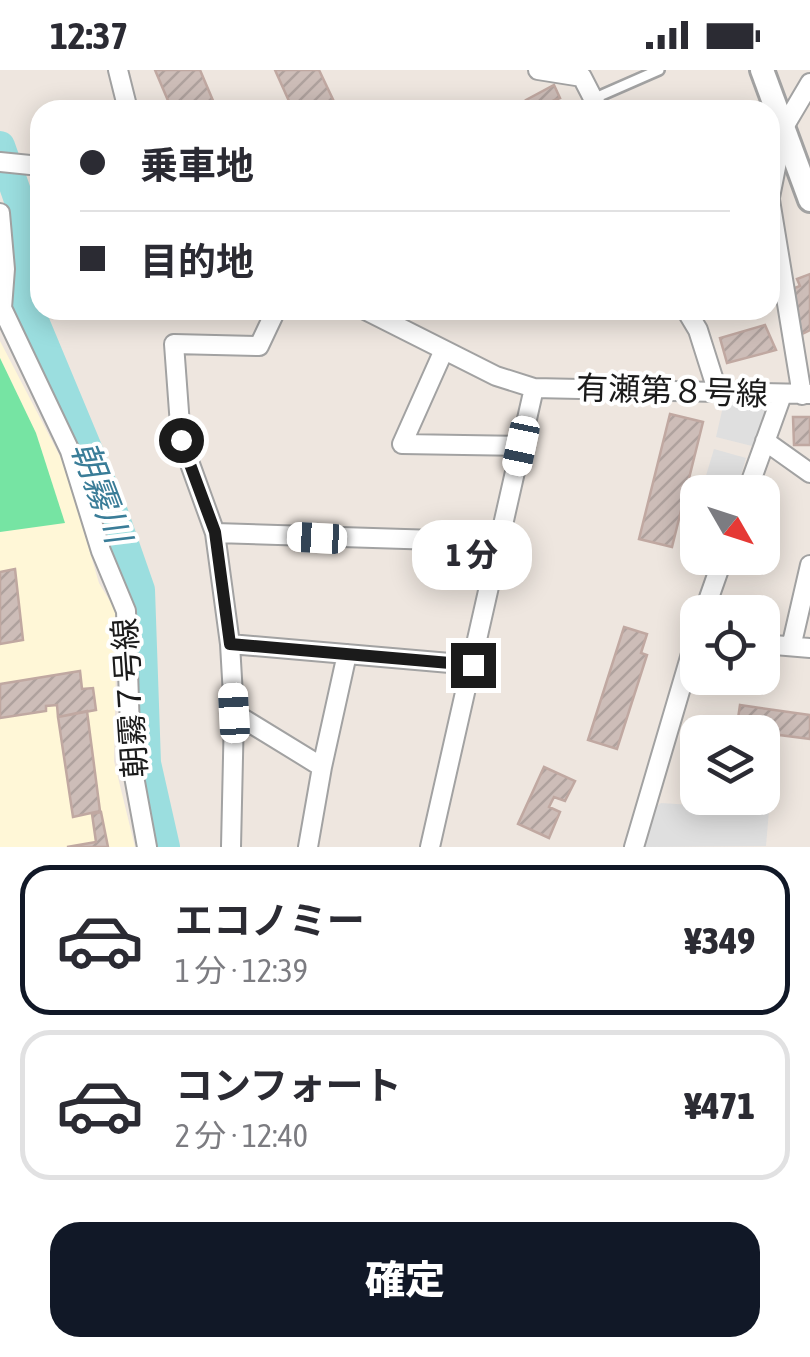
<!DOCTYPE html>
<html lang="ja">
<head>
<meta charset="utf-8">
<style>
	:root { --surface:#fff; --page:#f7f7f7; --text:#2b2b33; --muted:#7c7c81; --line:#e1e1e2; --accent:#111827 }
	body { margin:0; font-family:"Asap Condensed","Noto Sans JP",sans-serif; background:var(--page); color:var(--text); height:100vh; display:flex; flex-direction:column; font-size:38px; white-space:nowrap }
	* { box-sizing:border-box; margin:0 }
	p { font-size:32px; color:var(--muted) }
	.icon { flex:none; width:55px; height:55px; fill:none; stroke:currentColor; stroke-width:2; stroke-linecap:round; stroke-linejoin:round }
	.map { position:relative; height:777px; overflow:hidden }
	.side { display:flex; flex-direction:column; background:var(--surface); flex:1 }
	.side>* { flex:none }
	.hud { position:absolute; left:30px; top:30px; width:750px; height:220px; border-radius:30px; box-shadow:0 5px 25px #0003; display:grid; align-content:center; height:220px; padding:0 50px; background:var(--surface) }
	.needle { width:65px; rotate:129deg }
	.controls { position:absolute; left:680px; top:405px; display:grid; gap:20px }
	.controls a { display:grid; place-items:center; width:100px; height:100px; border-radius:20px; background:var(--surface); box-shadow:0 5px 25px #0003; font-size:50px }
	.end { position:absolute; width:45px; height:45px; margin:-22px; border:12px solid #1b1b1b; background:#fff; box-shadow:0 0 0 5px #fff }
	.from { border-radius:50% }
	.bubble { position:absolute; height:70px; border-radius:30px; background:var(--surface); box-shadow:0 5px 25px #0003; font-size:32px; font-weight:800; line-height:70px; text-align:center }
	.car { position:absolute; width:30px; height:60px; margin:-30px -15px; border-radius:12px; box-shadow:0 0 8px 2px #0007; background:linear-gradient(#fff 24%,#345 0 40%,#fff 0 76%,#345 0 86%,#fff 0) }
	.hud b { display:flex; align-items:center; gap:35px; height:95px; font-size:38px }
	.hud b+b { border-top:2px solid var(--line) }
	.hud i { width:25px; height:25px; background:var(--text) }
	ul { padding:18px 0 0; list-style:none }
	li { display:flex; align-items:center; gap:30px; height:150px; margin:0 20px 15px; padding:0 30px; border:5px solid var(--line); border-radius:30px }
	li div { flex:1 }
	li b { display:block; font-size:38px }
	li em { font-style:normal; font-weight:800 }
	li.selected { border-color:var(--accent) }
	li>.icon { width:90px; height:90px; stroke-width:1.5 }
	.button { display:flex; gap:20px; margin-top:auto; padding:20px 50px }
	.button a { flex:1; height:115px; border-radius:30px; background:var(--accent); color:#fff; font-size:40px; font-weight:800; line-height:115px; text-align:center }
	.status { display:flex; justify-content:space-between; align-items:center; height:70px; padding:0 50px; background:var(--surface); direction:ltr }
	.status svg { height:28px; fill:currentColor }
	.map>svg:first-child { display:block }
	.education { fill:#fff7d7 }
	.pitch { fill:#76e4a3 }
	.parking { fill:#dfdfdf }
	.lines { fill:none; stroke-linecap:round; stroke-linejoin:round }
	.river { stroke:#9bdedf; stroke-width:30 }
	.building { fill:url(#building-hatch); stroke:#c0a8a1; stroke-width:2.5 }
	.service-casing { stroke:#a2a2a2; stroke-width:14 }
	.minor-casing { stroke:#a2a2a2; stroke-width:22 }
	.tertiary-casing { stroke:#a2a2a2; stroke-width:28 }
	.service { stroke:#fff; stroke-width:9 }
	.minor { stroke:#fff; stroke-width:18 }
	.tertiary { stroke:#fff; stroke-width:22 }
	.route { stroke:#1b1b1b; stroke-width:12 }
	.labels { text-anchor:middle; stroke-width:8; stroke-linejoin:round; paint-order:stroke }
	.street-label { font-size:32px; fill:#1b1b1b; stroke:#fff }
	.water-label { font-size:35px; font-style:italic; fill:#3a7d98; stroke:#fff }
</style>
</head>
<body>
<div class="status"><b>12:37</b><svg viewBox="0 0 49 12"><path d="M0 12V9h3v3zM5 12V6h3v6zM10 12V3h3v9zM15 12V0h3v12zM26 1h20v11H26zM47 4h2v5h-2z"/></svg></div>
<div class="map">
<svg width="810" height="777" viewBox="0 0 810 777">
	<defs>
		<pattern id="building-hatch" width="6" height="6" patternUnits="userSpaceOnUse" patternTransform="scale(2.5)"><rect width="6" height="6" fill="#cdbdb8"/><path d="M-1 1l2-2M0 6l6-6M5 7l2-2" fill="none" stroke="#afa29e"/></pattern>
	</defs>
	<rect width="100%" height="100%" fill="#eee6df"/>
	<path class="education" d="M 0,271 L 64,394 L 99,513 L 117,543 L 114,691 L 135,777 L 0,777 Z"/>
	<path class="pitch" d="M 0,288 L 36,363 L 65,453 L 0,462 Z"/>
	<path class="parking" d="M 724,332 L 771,334 L 756,377 L 716,367 Z
		M 714,379 L 746,388 L 736,422 L 701,422 Z
		M 661,733 L 769,740 L 766,776 L 644,777 L 653,739 Z"/>
	<g class="lines">
		<path class="river" d="M 0,76 L 20,133 L 24,227 L 109,431 L 140,520 L 146,693 L 165,777"/>
	</g>
	<path class="building" d="M 155,0 L 200,0 L 217,40 L 172,40 Z
		M 275,0 L 319,0 L 338,40 L 293,40 Z
		M 554,15 L 560,28 L 531,40 L 526,30 Z
		M 810,204 L 810,260 L 802,264 L 789,220 L 800,216 L 797,209 Z
		M 765,255 L 776,280 L 727,293 L 720,268 Z
		M 670,344 L 703,352 L 672,477 L 639,469 Z
		M 793,347 L 810,347 L 810,375 L 794,375 Z
		M 15,499 L 23,570 L 0,574 L 0,502 Z
		M 624,557 L 647,564 L 641,583 L 647,585 L 617,679 L 588,670 Z
		M 80,601 L 82,619 L 93,618 L 96,640 L 58,647 L 57,635 L 46,636 L 46,641 L 0,648 L 0,614 Z
		M 740,635 L 810,645 L 810,669 L 779,665 L 771,722 L 762,721 L 762,662 L 736,662 Z
		M 87,641 L 100,741 L 73,747 L 58,647 Z
		M 544,697 L 575,711 L 565,731 L 554,727 L 549,737 L 560,742 L 549,768 L 518,754 Z
		M 101,742 L 108,777 L 67,777 L 96,772 L 92,744 Z"/>
	<g class="lines">
		<g class="service-casing">
			<path id="service" d="M 595,28 L 659,0"/>
		</g>
		<g class="minor-casing">
			<path id="minor" d="M 118,0 L 128,40
				M 538,0 L 582,7 L 599,40
				M 0,92 L 40,96
				M 770,127 L 784,57 L 810,13
				M 770,130 L 802,325
				M 0,143 L 5,199 L 2,238 L 70,381 L 101,481 L 126,541 L 131,690 L 147,777
				M 365,240 L 496,306 L 534,318 L 810,324
				M 686,240 L 698,260 L 717,320
				M 444,280 L 402,374 L 521,376
				M 765,371 L 810,403
				M 747,422 L 782,325
				M 215,463 L 500,472
				M 704,542 L 723,488
				M 792,573 L 810,495
				M 230,574 L 473,595
				M 762,574 L 810,578
				M 234,643 L 322,697 L 308,777
				M 322,697 L 347,584
				M 231,777 L 234,643 L 230,574 L 215,463 L 181,369 L 174,274 L 259,276 L 276,240
				M 430,777 L 534,318
				M 634,777 L 698,560"/>
		</g>
		<g class="tertiary-casing">
			<path id="tertiary" d="M 762,0 L 810,130"/>
		</g>
		<use href="#service" class="service"/>
		<use href="#minor" class="minor"/>
		<use href="#tertiary" class="tertiary"/>
	</g>
	<g class="lines">
		<path class="route" d="M 181,370 L 215,462 L 230,574 L 473,595"/>
	</g>
	<g class="labels">
		<g class="street-label">
			<text transform="translate(672 321) rotate(2)" y="11">有瀬第８号線</text>
			<text transform="translate(130 628) rotate(-94)" y="11">朝霧７号線</text>
		</g>
		<g class="water-label">
			<text transform="translate(101 422) rotate(69)" y="12">朝霧川</text>
		</g>
	</g>
</svg>
<div class="controls">
<a><svg class="needle" viewBox="-14 -14 28 28"><path d="M0-13l5 13h-10z" fill="#e53935"/><path d="M0 13l5-13h-10z" fill="#7c7c81"/></svg></a>
<a><svg class="icon" aria-label="locate" viewBox="0 0 24 24"><circle cx="12" cy="12" r="6"/><path d="M12 2v4M12 18v4M2 12h4M18 12h4"/></svg></a>
<a><svg class="icon" aria-label="layers" viewBox="0 0 24 24"><path d="M12 4l9 5-9 5-9-5zM3 14l9 5 9-5"/></svg></a>
</div>
<i class="end from" style="left:181px;top:370px"></i>
<i class="end" style="left:473px;top:595px"></i>
<div class="bubble" style="left:412px;top:450px;width:120px">1 分</div>
<i class="car" style="left:521px;top:376px;rotate:192deg"></i>
<i class="car" style="left:317px;top:468px;rotate:273deg"></i>
<i class="car" style="left:234px;top:643px;rotate:357deg"></i>
<div class="hud">
<b><i class="from"></i>乗車地</b>
<b><i></i>目的地</b>
</div>
</div>
<section class="side">
<ul>
<li class="selected"><svg class="icon" aria-label="car" viewBox="0 0 24 24"><path d="M5 17H2v-5l4-1 3-4h7l3 4 3 1v5h-3M9 17h6M6 11h13"/><circle cx="7" cy="17" r="2"/><circle cx="17" cy="17" r="2"/></svg><div><b>エコノミー</b><p>1 分 · 12:39</p></div><em>¥349</em></li>
<li><svg class="icon" aria-label="car" viewBox="0 0 24 24"><path d="M5 17H2v-5l4-1 3-4h7l3 4 3 1v5h-3M9 17h6M6 11h13"/><circle cx="7" cy="17" r="2"/><circle cx="17" cy="17" r="2"/></svg><div><b>コンフォート</b><p>2 分 · 12:40</p></div><em>¥471</em></li>
</ul>
<div class="button"><a>確定</a></div>
</section>
</body>
</html>
